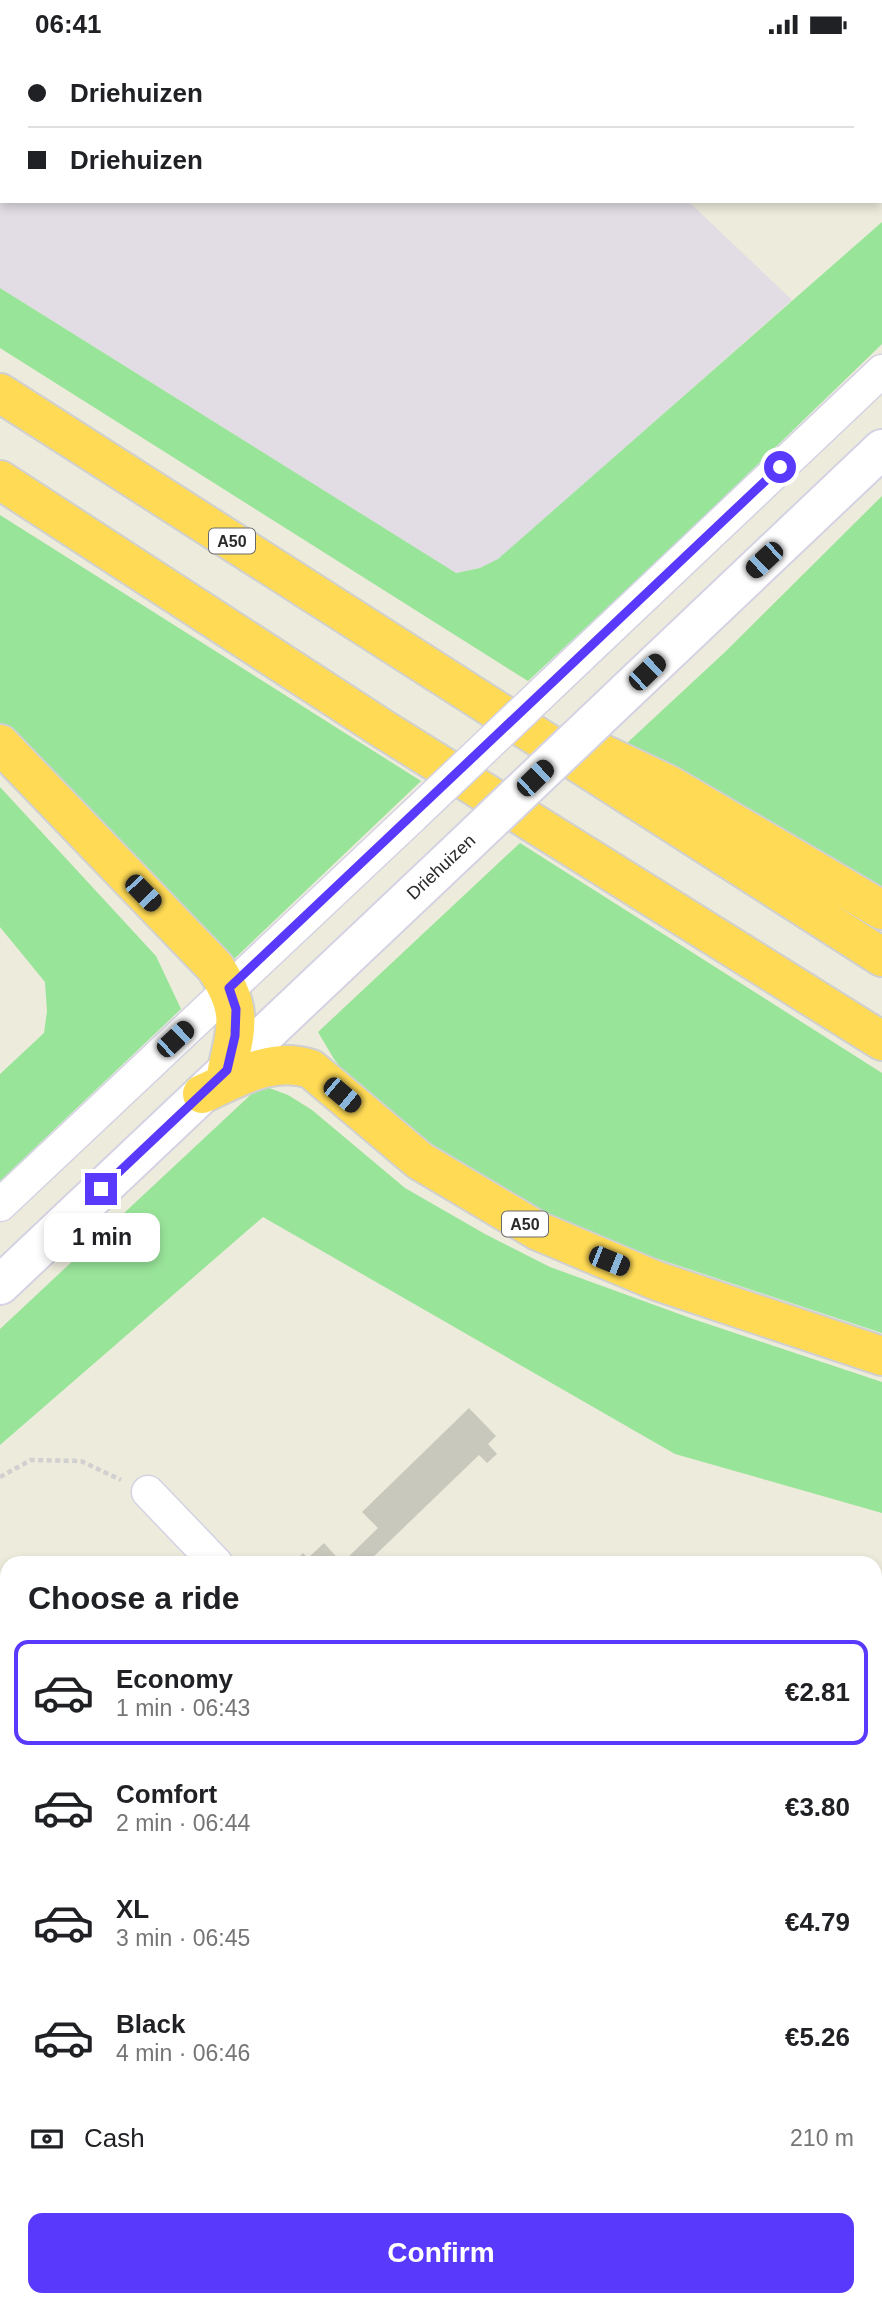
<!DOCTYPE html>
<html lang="en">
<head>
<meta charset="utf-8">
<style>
	:root { --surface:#fff; --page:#f2f2f2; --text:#202124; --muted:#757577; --line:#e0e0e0; --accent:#593afc }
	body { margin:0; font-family:Helvetica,sans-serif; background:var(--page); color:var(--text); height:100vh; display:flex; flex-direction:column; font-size:26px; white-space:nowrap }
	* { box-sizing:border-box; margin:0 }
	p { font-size:23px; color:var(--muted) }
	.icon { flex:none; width:38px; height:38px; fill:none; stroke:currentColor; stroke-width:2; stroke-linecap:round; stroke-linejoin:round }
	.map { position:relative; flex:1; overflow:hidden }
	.drawer { position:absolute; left:0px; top:1507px; width:882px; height:751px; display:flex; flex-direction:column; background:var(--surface); border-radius:21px 21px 0 0; box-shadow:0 4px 10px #0003 }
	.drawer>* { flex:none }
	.hud { position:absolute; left:0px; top:0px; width:882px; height:154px; box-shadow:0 4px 10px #0003; display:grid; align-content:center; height:154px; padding:0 28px; background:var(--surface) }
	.end { position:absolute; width:32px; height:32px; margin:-16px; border:9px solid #593afc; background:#fff; box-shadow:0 0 0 4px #fff }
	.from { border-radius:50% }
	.bubble { position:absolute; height:49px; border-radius:14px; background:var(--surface); box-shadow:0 4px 10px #0003; font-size:23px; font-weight:700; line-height:49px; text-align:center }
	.car { position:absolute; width:21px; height:42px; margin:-21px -10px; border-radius:9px; box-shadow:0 0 5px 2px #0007; background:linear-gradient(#222 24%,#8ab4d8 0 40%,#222 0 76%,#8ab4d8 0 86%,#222 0) }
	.hud b { display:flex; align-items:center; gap:24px; height:66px; font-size:26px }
	.hud b+b { border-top:2px solid var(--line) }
	.hud i { width:18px; height:18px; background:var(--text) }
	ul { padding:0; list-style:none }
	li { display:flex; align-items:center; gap:21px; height:105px; margin:0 14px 10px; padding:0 14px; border:4px solid transparent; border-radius:14px }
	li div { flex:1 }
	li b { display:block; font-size:26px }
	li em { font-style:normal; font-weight:700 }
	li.current { border-color:var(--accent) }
	li>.icon { width:63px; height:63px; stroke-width:1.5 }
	h2 { padding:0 28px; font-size:32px; line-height:84px }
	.pay { display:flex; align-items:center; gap:18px; height:77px; padding:0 28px; font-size:26px }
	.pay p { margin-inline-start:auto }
	.cta { display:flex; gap:14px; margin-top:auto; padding:14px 28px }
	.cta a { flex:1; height:80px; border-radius:14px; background:var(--accent); color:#fff; font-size:28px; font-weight:700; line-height:80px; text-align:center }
	.status { display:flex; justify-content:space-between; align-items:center; height:49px; padding:0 35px; background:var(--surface); direction:ltr }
	.status svg { height:19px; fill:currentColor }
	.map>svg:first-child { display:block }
	.industrial { fill:#e2dde5 }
	.green { fill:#98e499 }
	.building { fill:#c8c8bc }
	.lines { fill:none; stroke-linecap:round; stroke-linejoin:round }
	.street-casing { stroke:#d4d2e3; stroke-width:35 }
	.secondary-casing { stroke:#d4d2e3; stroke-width:42 }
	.highway-casing { stroke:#d0d0d0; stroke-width:42 }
	.path { stroke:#d0d0d0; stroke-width:4.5; stroke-dasharray:5 3.5; stroke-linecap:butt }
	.street { stroke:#fff; stroke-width:32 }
	.secondary { stroke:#fff; stroke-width:38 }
	.highway { stroke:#ffda55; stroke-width:38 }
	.street-bridge-casing { stroke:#d4d2e3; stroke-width:35; stroke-linecap:butt }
	.secondary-bridge-casing { stroke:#d4d2e3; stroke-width:42; stroke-linecap:butt }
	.street-bridge { stroke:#fff; stroke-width:32 }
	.secondary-bridge { stroke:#fff; stroke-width:38 }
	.route { stroke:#593afc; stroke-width:9 }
	.labels { text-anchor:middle; stroke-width:5; stroke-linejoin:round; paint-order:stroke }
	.shield { fill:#fff; stroke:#6a6a6a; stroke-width:2 }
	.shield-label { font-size:16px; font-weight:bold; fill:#2a2a2a }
	.street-label { font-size:18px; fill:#2a2a2a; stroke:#fff }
</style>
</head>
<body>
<div class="status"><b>06:41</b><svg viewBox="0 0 49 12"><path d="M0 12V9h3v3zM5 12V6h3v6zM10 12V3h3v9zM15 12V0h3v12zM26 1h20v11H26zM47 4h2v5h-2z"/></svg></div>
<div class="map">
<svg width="882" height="2256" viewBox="0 0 882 2256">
	<rect width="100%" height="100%" fill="#edebdc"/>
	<path class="industrial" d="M 0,0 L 527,0 L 529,2 L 2,2 L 2,152 L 688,152 L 792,251 L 498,511 L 480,519 L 455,524 L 0,239 Z"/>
	<path class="green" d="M 882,173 L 882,295 L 663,507 L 528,632 L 0,299 L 0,239 L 456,524 L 480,519 L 498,510 Z
		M 882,447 L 882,845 L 626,695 L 725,603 Z
		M 0,466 L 421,732 L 232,912 L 0,679 Z
		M 0,738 L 156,907 L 181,960 L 0,1132 L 0,1025 L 44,984 L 47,962 L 45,933 L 0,878 Z
		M 520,794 L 882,1024 L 882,1284 L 571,1181 L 484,1139 L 352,1034 L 334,1010 L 318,983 Z
		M 261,1036 L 288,1046 L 312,1061 L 405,1139 L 485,1185 L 550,1218 L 693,1270 L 882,1333 L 882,1464 L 675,1405 L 263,1168 L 0,1396 L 0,1280 Z
		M 882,1682 L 882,1720 L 875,1725 L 875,1688 Z
		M 882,2059 L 882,2102 L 875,2109 L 875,2066 Z"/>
	<path class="building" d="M 469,1359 L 496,1387 L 488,1395 L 497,1405 L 487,1414 L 479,1406 L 367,1514 L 293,1514 L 303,1504 L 308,1509 L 324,1494 L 342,1514 L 378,1479 L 362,1463 Z
		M 875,1799 L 882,1809 L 882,1899 L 875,1888 Z"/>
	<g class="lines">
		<g class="street-casing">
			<path id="street" d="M 578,610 L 882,322
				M 0,1156 L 413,767
				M 148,1443 L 216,1514
				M 875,2202 L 882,2209"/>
		</g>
		<g class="secondary-casing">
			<path id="secondary" d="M 627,642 L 882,400
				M 0,1236 L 462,799"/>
		</g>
		<g class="highway-casing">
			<path id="highway" d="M 0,344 L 882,908
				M 0,431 L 383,680 L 882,992
				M 0,695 L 215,918 C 242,959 238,974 227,1021
				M 603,705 L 669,736 L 882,861
				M 202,1045 C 237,1029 272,1007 311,1020 L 420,1112 L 538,1182 L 657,1232 L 882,1307"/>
		</g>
		<path class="path" d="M 0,1428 L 31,1411 L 81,1412 L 121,1431"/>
		<use href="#street" class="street"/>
		<use href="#secondary" class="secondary"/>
		<use href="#highway" class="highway"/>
		<g class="street-bridge-casing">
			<path id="street-bridge" d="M 413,767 L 578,610"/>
		</g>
		<g class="secondary-bridge-casing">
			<path id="secondary-bridge" d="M 462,799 L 627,642"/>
		</g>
		<use href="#street-bridge" class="street-bridge"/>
		<use href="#secondary-bridge" class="secondary-bridge"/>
	</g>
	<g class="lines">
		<path class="route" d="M 101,1140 L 227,1021 L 235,987 L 236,960 L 229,939 L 780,418"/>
	</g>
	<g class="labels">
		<g class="shield">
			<rect x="209" y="479.5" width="46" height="25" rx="5"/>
			<rect x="502" y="1162.5" width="46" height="25" rx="5"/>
		</g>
		<g class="shield-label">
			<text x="232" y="498">A50</text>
			<text x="525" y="1181">A50</text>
		</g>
		<g class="street-label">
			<text transform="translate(441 818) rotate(-43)" y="6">Driehuizen</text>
		</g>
	</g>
</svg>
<i class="end from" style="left:780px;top:418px"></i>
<i class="end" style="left:101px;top:1140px"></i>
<div class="bubble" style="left:44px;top:1164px;width:116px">1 min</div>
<i class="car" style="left:764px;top:511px;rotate:227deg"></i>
<i class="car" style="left:647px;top:623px;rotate:46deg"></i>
<i class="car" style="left:535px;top:729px;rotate:46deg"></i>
<i class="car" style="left:143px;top:844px;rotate:136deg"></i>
<i class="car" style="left:175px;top:990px;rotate:47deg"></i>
<i class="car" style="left:342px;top:1046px;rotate:130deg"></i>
<i class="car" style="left:609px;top:1212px;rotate:112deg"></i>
<div class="hud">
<b><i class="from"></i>Driehuizen</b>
<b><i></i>Driehuizen</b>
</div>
<section class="drawer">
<h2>Choose a ride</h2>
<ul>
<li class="current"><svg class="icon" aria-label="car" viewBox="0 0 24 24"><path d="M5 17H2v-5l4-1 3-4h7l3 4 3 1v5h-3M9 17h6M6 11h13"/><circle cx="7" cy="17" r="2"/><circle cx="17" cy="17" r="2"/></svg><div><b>Economy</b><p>1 min · 06:43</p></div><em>€2.81</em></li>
<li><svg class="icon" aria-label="car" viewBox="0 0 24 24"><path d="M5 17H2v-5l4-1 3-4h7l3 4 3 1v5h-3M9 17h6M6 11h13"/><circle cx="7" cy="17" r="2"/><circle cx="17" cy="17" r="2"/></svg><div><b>Comfort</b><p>2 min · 06:44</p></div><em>€3.80</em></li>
<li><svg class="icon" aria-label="car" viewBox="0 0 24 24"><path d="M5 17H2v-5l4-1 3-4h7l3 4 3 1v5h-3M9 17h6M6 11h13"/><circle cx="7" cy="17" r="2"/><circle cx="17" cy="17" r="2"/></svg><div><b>XL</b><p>3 min · 06:45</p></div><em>€4.79</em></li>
<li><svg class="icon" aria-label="car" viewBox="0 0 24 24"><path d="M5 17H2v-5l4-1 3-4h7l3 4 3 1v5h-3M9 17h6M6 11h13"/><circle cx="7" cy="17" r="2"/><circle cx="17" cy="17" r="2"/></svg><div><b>Black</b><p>4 min · 06:46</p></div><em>€5.26</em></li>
</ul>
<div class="pay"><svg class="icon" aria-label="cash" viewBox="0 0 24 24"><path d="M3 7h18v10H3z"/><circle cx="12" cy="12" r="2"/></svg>Cash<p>210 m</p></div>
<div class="cta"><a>Confirm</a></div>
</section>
</div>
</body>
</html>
